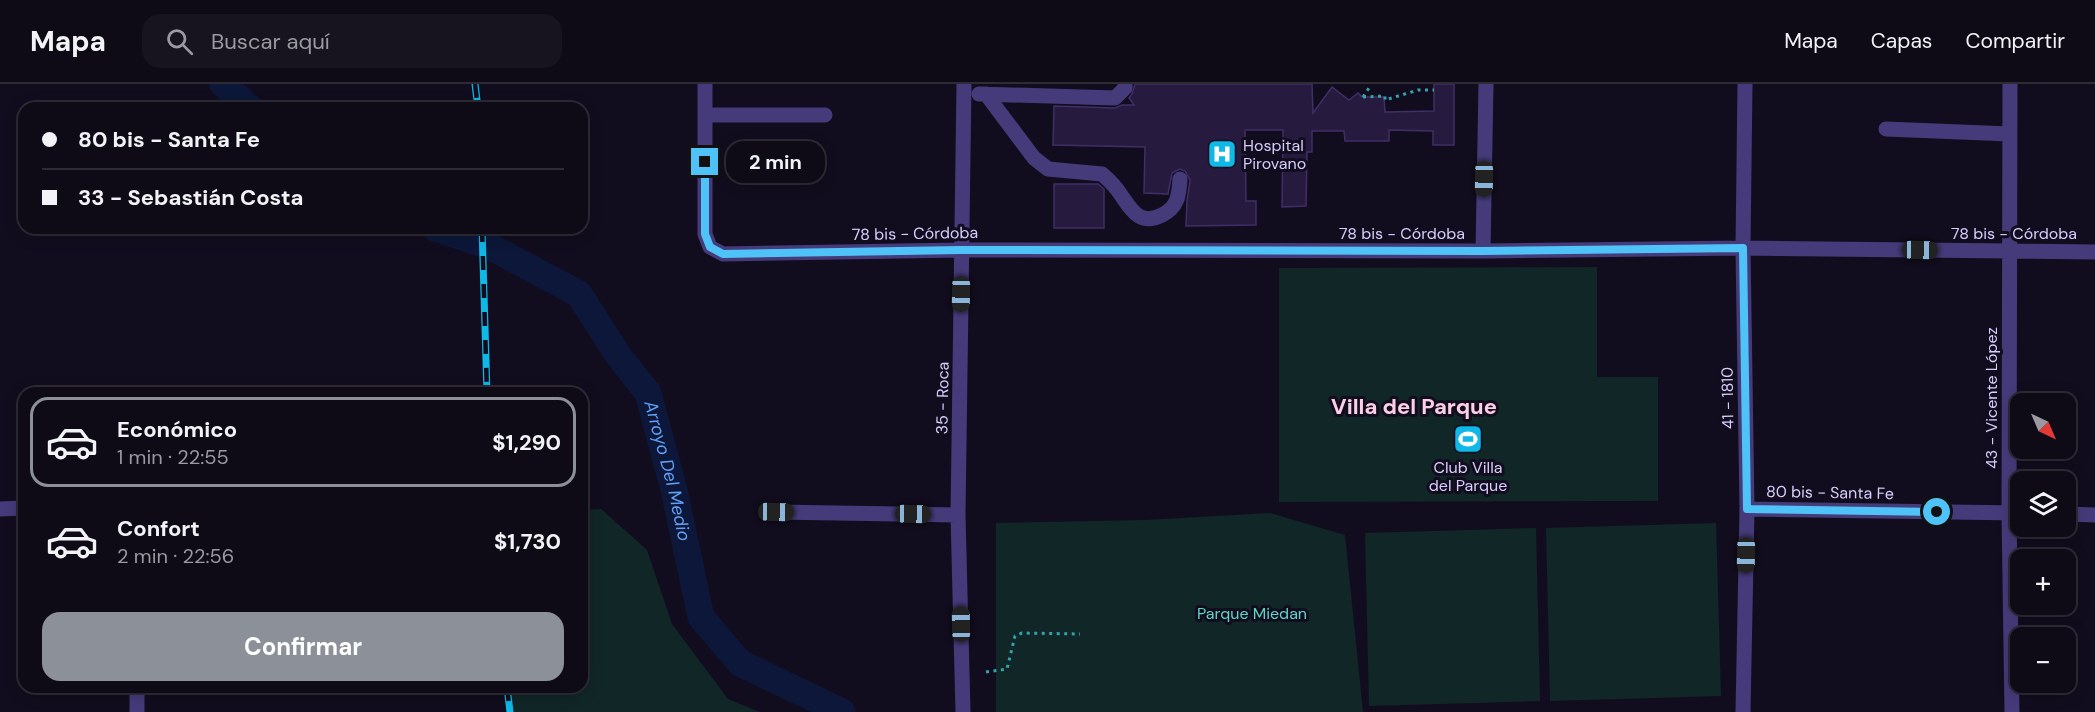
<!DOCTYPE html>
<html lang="es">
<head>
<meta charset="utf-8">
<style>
	:root { --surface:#0e0a16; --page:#17131f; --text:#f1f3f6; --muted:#9b9aa1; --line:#2e2b35; --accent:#8c9099 }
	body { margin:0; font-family:"DM Sans",sans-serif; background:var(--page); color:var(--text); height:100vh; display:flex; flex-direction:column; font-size:22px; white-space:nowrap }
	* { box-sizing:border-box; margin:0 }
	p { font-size:20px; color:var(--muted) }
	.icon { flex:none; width:33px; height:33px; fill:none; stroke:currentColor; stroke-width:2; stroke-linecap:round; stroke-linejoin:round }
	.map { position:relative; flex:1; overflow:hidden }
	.side { position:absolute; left:18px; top:303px; width:570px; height:306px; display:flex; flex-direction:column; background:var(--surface); border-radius:18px; box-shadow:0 3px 15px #0003,0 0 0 2px var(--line) }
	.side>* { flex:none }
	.top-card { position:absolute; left:18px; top:18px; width:570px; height:132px; border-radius:18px; box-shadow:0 3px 15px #0003,0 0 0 2px var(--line); display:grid; align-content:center; height:132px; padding:0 24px; background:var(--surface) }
	.needle { width:39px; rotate:136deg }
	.controls { position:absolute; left:2010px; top:309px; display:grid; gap:12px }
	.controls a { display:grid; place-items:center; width:66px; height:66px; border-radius:12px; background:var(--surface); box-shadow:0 3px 15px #0003,0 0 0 2px var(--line); font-size:30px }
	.end { position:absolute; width:27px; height:27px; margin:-14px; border:8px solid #4fc3f7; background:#111; box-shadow:0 0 0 3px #111 }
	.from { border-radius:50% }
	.bubble { position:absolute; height:42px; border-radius:18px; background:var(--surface); box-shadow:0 3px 15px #0003,0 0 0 2px var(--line); font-size:20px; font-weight:700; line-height:42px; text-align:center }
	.car { position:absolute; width:18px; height:36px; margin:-18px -9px; border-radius:8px; box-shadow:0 0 4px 2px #0007; background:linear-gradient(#222 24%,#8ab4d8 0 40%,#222 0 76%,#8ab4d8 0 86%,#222 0) }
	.top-card b { display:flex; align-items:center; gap:21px; height:57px; font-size:22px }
	.top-card b+b { border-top:2px solid var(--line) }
	.top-card i { width:15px; height:15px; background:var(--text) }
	ul { padding:10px 0 0; list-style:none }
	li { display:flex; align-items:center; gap:18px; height:90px; margin:0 12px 9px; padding:0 12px; border:3px solid transparent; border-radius:18px }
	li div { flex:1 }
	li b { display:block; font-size:22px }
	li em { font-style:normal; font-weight:700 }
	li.active { border-color:var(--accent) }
	li>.icon { width:54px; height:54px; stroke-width:1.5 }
	.cta { display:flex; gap:12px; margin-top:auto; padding:12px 24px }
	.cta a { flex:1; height:69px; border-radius:18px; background:var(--accent); color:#fff; font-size:24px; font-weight:700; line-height:69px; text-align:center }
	header { display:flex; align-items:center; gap:36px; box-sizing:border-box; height:84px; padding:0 30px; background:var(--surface); border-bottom:2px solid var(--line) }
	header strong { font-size:28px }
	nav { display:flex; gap:33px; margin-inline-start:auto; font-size:21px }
	.search { width:420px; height:54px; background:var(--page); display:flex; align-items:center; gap:15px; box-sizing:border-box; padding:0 21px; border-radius:18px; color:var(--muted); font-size:22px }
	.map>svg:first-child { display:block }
	.green { fill:#112627 }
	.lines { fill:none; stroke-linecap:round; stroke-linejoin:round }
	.river { stroke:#0c1739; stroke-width:27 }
	.building { fill:#261b3e; stroke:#402e68; stroke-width:1.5 }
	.path { stroke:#34a2a9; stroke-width:3; stroke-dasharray:3 4.5; stroke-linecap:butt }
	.minor { stroke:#453b7a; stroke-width:15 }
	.rail-casing { stroke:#0eb8e7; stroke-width:7 }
	.rail { stroke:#120d1e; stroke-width:4.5; stroke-dasharray:14; stroke-linecap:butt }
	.route { stroke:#4fc3f7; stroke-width:8 }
	.labels { text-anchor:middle; stroke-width:6; stroke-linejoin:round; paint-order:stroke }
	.poi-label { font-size:16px; fill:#d8cdfc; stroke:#120d1e; text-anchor:start }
	.street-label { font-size:16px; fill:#d8cdfc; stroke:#120d1e }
	.park-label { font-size:16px; fill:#5fd7c7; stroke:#120d1e }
	.water-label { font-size:18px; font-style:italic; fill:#62a0f6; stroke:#120d1e }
	.district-label { font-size:22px; font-weight:bold; fill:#fccfe6; stroke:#120d1e }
</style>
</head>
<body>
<header>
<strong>Mapa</strong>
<div class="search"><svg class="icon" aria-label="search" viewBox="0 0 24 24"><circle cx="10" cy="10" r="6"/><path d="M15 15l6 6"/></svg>Buscar aquí</div>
<nav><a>Mapa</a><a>Capas</a><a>Compartir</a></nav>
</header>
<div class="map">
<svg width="2095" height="628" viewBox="0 0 2095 628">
	<rect width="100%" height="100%" fill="#120d1e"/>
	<path class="green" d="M 1597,183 L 1597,293 L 1658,293 L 1658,417 L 1279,418 L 1279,184 Z
		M 601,425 L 647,466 L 672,540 L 728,615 L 760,628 L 510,628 L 508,603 L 582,603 L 582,426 Z
		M 1270,429 L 1345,451 L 1363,628 L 996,628 L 996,439 L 1146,436 Z
		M 1716,439 L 1721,612 L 1550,617 L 1546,444 Z
		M 1536,444 L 1540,617 L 1369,622 L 1365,449 Z"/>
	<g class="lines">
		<g class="river">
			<path d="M 223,0 L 250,24"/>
			<path id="s1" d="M 435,144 L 489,162 L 579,210 L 618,271 L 648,309 L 674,406 L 701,533 L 740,579 L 842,628"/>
		</g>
	</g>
	<path class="building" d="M 1135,0 L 1312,0 L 1313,29 L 1332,3 L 1349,16 L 1358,9 L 1362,13 L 1384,13 L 1385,28 L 1434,27 L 1434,0 L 1454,0 L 1454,61 L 1433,61 L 1433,47 L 1389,46 L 1389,57 L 1345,57 L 1344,47 L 1312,47 L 1312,68 L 1307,68 L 1306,122 L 1282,123 L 1283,46 L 1245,46 L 1246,117 L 1256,117 L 1256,141 L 1186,142 L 1187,117 L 1190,96 L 1185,87 L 1180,85 L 1172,89 L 1168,110 L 1144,109 L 1145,63 L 1053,61 L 1054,22 L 1115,24 L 1122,21 L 1134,21 L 1129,14 L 1132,10 Z
		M 1054,100 L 1098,100 L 1104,105 L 1104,144 L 1054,144 Z"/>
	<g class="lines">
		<path class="path" d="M 1363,13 L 1385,12 L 1385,16 L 1418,6 L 1434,6
			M 1363,13 L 1369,4 L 1369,0
			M 986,588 L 1007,585 L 1015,552 L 1022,549 L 1080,550"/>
		<path class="minor" d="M 705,0 L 705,150 L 710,163 L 723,170 L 961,166 L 1483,167 L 1743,164 L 2095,168
			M 2010,0 L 2009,429 L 2012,628
			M 979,10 L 1115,14 L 1125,4 L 1125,0
			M 986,10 L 1034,74 L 1048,85 L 1102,90 C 1109,96 1116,103 1121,111 C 1132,127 1140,142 1162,131 C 1178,123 1179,111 1180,95
			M 705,31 L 825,31
			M 1886,45 L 2010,50
			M 1483,167 L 1486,0
			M 0,425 L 24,424
			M 1747,425 L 2020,429
			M 776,428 L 958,431
			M 2066,430 L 2095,431
			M 137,603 L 137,628
			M 963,628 L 958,431 L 964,0
			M 1743,628 L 1747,425 L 1743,164 L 1745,0"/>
		<g class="rail-casing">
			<path id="rail" d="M 475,0 L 478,24
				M 482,144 L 487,309
				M 507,603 L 510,628"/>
		</g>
		<use href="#rail" class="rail"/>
	</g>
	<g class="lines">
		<path class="route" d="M 705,78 L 705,150 L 710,163 L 723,170 L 961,166 L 1483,167 L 1743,164 L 1747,425 L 1937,428"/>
	</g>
	<defs>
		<g id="hospital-square" transform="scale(1.5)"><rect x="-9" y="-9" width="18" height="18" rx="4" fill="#0eb8e7" stroke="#120d1e"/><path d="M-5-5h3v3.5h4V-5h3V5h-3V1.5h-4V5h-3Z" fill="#fff"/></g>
		<g id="stadium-square" transform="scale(1.5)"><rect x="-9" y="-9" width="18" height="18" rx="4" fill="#0eb8e7" stroke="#120d1e"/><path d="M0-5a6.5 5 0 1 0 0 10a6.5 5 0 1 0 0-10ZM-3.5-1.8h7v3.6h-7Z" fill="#fff"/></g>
	</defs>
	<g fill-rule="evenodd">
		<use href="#hospital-square" x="1222" y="70"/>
		<use href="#stadium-square" x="1468" y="355"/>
	</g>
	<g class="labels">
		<g class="poi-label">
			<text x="1243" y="67">Hospital<tspan x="1243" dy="18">Pirovano</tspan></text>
			<text x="1468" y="389" text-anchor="middle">Club Villa<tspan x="1468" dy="18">del Parque</tspan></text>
		</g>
		<g class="street-label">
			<text transform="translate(915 149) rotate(-1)" y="6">78 bis - Córdoba</text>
			<text x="1402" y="155">78 bis - Córdoba</text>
			<text x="2014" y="155">78 bis - Córdoba</text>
			<text transform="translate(942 314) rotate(-89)" y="6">35 - Roca</text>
			<text transform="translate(1727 314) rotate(-91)" y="6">41 - 1810</text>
			<text transform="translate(1991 314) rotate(-90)" y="6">43 - Vicente López</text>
			<text transform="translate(1830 408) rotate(1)" y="6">80 bis - Santa Fe</text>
		</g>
		<g class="park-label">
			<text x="1252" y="535">Parque Miedan</text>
		</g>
		<g class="water-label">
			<text dy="6" stroke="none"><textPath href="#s1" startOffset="360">Arroyo Del Medio</textPath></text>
		</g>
		<g class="district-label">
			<text x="1414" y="330">Villa del Parque</text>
		</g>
	</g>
</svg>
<div class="controls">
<a><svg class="needle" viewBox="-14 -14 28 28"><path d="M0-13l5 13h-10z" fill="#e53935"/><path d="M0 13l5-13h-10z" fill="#9b9aa1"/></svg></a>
<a><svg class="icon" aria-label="layers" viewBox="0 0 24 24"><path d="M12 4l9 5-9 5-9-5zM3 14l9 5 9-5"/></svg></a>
<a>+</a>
<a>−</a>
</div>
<i class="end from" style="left:1937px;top:428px"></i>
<i class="end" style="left:705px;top:78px"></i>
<div class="bubble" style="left:726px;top:57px;width:99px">2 min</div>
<i class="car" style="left:1484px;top:95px;rotate:181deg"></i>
<i class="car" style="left:1920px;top:166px;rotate:91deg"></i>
<i class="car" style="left:961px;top:210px;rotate:181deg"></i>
<i class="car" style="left:776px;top:428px;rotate:91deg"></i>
<i class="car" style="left:913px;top:430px;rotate:91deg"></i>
<i class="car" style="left:1746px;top:471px;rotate:181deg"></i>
<i class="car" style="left:961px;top:540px;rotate:359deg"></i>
<div class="top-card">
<b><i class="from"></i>80 bis - Santa Fe</b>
<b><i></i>33 - Sebastián Costa</b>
</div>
<section class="side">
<ul>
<li class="active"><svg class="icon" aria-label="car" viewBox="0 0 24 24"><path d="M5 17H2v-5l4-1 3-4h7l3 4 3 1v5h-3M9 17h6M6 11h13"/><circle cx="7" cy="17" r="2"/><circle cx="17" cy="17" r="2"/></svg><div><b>Económico</b><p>1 min · 22:55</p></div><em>$1,290</em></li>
<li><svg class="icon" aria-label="car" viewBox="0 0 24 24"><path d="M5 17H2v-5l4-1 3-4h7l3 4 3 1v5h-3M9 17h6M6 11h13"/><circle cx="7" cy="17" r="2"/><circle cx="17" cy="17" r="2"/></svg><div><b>Confort</b><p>2 min · 22:56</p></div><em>$1,730</em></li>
</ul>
<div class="cta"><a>Confirmar</a></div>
</section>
</div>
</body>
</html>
